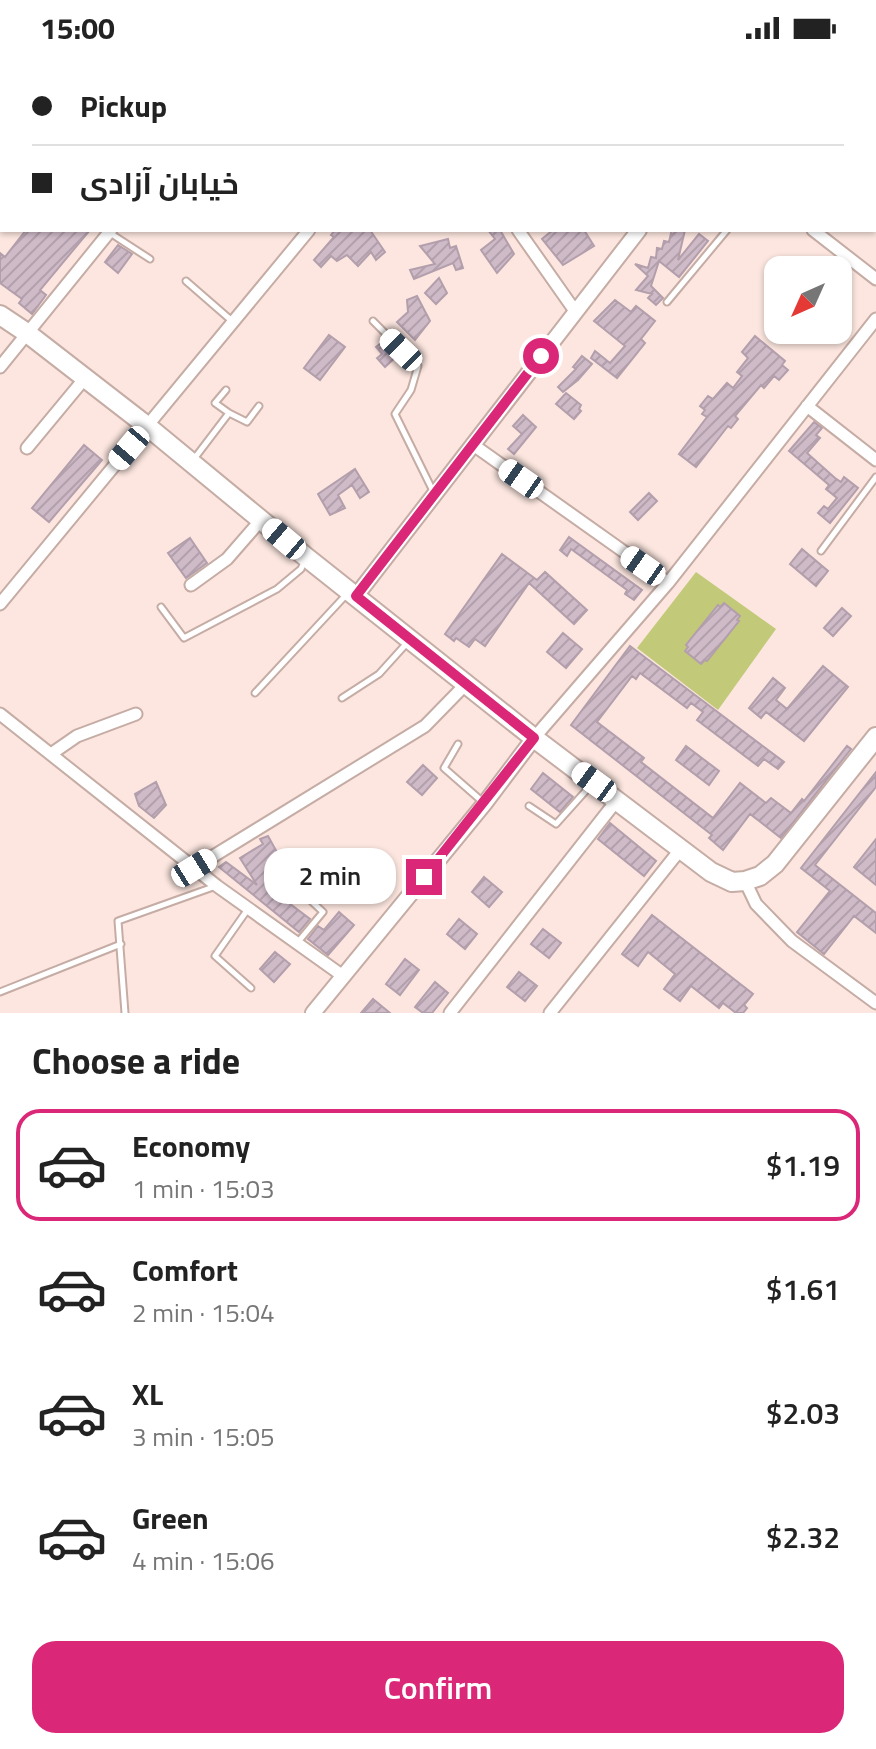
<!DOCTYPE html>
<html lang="en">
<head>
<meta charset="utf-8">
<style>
	:root { --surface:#fff; --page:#f6f6f6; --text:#222; --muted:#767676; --line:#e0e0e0; --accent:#db2777 }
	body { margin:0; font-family:"Titillium Web",Cairo,sans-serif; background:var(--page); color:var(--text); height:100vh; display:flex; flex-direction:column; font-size:30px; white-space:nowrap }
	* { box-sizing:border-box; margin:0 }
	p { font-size:26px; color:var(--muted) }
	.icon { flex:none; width:44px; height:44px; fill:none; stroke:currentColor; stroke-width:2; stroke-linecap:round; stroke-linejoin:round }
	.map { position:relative; height:957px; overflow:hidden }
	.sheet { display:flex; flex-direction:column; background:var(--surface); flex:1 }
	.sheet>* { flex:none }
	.hud { position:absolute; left:0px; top:0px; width:876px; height:176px; box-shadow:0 2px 6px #0004; display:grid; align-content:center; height:176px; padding:0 32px; background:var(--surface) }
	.needle { width:52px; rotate:225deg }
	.fabs { position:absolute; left:764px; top:200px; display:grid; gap:16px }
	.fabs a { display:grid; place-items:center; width:88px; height:88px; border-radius:16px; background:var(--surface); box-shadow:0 2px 6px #0004; font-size:40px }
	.end { position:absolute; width:36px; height:36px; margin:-18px; border:10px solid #db2777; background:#fff; box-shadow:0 0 0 4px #fff }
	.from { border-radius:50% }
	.bubble { position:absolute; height:56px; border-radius:24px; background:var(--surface); box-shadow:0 2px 6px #0004; font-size:26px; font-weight:600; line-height:56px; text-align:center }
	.car { position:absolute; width:24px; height:48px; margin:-24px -12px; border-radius:10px; box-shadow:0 0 6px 2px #0007; background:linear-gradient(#fff 24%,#345 0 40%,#fff 0 76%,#345 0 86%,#fff 0) }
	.hud b { display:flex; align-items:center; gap:28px; height:76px; font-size:30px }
	.hud b+b { border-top:2px solid var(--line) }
	.hud i { width:20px; height:20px; background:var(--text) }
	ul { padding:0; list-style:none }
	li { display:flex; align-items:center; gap:24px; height:112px; margin:0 16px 12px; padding:0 16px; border:4px solid transparent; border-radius:24px }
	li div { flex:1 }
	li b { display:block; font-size:30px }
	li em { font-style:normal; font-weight:600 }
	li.current { border-color:var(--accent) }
	li>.icon { width:72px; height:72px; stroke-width:1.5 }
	h2 { padding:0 32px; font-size:36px; line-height:96px }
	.cta { display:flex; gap:16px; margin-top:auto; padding:16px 32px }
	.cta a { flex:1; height:92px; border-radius:24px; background:var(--accent); color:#fff; font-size:32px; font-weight:600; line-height:92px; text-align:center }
	.status { display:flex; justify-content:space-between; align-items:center; height:56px; padding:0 40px; background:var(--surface); direction:ltr }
	.status svg { height:22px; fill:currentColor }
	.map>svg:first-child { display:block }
	.green { fill:#c2ca79 }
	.building { fill:url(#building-hatch); stroke:#b39eac; stroke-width:2 }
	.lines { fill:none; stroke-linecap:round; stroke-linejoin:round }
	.service-casing { stroke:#c5aca4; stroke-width:9 }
	.minor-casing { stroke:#c5aca4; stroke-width:15 }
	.tertiary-casing { stroke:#c5aca4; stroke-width:18 }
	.trunk-casing { stroke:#c5aca4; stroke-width:22 }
	.service { stroke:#fff; stroke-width:5 }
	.minor { stroke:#fff; stroke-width:11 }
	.tertiary { stroke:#fff; stroke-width:14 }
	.trunk { stroke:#fff; stroke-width:18 }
	.route { stroke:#db2777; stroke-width:10 }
</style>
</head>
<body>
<div class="status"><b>15:00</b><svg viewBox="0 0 49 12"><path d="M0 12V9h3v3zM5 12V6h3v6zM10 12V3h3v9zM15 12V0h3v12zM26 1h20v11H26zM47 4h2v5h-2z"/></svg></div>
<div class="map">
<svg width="876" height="957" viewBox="0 0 876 957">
	<defs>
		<pattern id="building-hatch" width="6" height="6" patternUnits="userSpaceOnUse" patternTransform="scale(2)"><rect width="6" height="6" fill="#cfbac8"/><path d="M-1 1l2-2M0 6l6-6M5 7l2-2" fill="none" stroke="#b2a0ac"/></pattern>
	</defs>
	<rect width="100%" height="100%" fill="#fce6df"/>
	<path class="green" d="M 696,516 L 776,573 L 718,654 L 637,592 Z"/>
	<path class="building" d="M 26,174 L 90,174 L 40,234 L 46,239 L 32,258 L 19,247 L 22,243 L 0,227 L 0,197 L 5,201 Z
		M 335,174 L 370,174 L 385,196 L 376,204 L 371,196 L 358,210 L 347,199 L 337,205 L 331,200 L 321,211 L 314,204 L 334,181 L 331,179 Z
		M 488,174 L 500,174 L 514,198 L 497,217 L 481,194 L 495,183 Z
		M 553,174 L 584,174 L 594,190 L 563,209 L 542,183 Z
		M 675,174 L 685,174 L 678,204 L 699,178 L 708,185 L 679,221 L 659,205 L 651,230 L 663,242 L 656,249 L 648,242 L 652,238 L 636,234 L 648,220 L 635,208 L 648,212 L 651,201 L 656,202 L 657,192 L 662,193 L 664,185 L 669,186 L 671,177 L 674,178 Z
		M 448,183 L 450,192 L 456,190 L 463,212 L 456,214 L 453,207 L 414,223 L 410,214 L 435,208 L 420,190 Z
		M 118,189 L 132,198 L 118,217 L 105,206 Z
		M 439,222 L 447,237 L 436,248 L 425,237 Z
		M 417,240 L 430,265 L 415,284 L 397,266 L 408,256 L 407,244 Z
		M 615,244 L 631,256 L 636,250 L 655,265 L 641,283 L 645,287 L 617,322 L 591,302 L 595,295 L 610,307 L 625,290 L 594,265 Z
		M 329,279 L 345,291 L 320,324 L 304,312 Z
		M 755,280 L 785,305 L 782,309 L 788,314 L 779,324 L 774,320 L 764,332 L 761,329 L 735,360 L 738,363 L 731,372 L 728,370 L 696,411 L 679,398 L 707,361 L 702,358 L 705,354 L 700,350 L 708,340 L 713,343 L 727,327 L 733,332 L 742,320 L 737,316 L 748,302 L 742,296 Z
		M 384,285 L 397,300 L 385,311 L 377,302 L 382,298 L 376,291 Z
		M 582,300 L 592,308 L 578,324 L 563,336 L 558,331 L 576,313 L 573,311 Z
		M 566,337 L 581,349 L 579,353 L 581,355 L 574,363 L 556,348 Z
		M 523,359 L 536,371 L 514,398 L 508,393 L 522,378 L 513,370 Z
		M 814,366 L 822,372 L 816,379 L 820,382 L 807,397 L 835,422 L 841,426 L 844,421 L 858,432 L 830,467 L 818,457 L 824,450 L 828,453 L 837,442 L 826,433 L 829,429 L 789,395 Z
		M 84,389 L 102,404 L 49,466 L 32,452 Z
		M 355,413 L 369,436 L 360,442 L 352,429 L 338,439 L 345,452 L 330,459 L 318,438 Z
		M 649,437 L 657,445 L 638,464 L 630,456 Z
		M 569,481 L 642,534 L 634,544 L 625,538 L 627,534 L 571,493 L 567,500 L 560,494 Z
		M 190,482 L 207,507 L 186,522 L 168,497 Z
		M 802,493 L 828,515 L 816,530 L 790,508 Z
		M 502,498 L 537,524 L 545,516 L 587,554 L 574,568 L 529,527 L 485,590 L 475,583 L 469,591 L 456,582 L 454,585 L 445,578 Z
		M 724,547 L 740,560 L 737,564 L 739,565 L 707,605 L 705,604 L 701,608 L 685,595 L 688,591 L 686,589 L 718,549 L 720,551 Z
		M 842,552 L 851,560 L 833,580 L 824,572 Z
		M 563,577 L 582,593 L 566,612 L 547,596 Z
		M 630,590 L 784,706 L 778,713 L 764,703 L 758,710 L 697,664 L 703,656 L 691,647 L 687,652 L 640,617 L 636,623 L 632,620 L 597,666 L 644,702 L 641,706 L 713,762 L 740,727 L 766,747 L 771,742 L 791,757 L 802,743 L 804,745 L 847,690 L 851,693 L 781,782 L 750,758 L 723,794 L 709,782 L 712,779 L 571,669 Z
		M 823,610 L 848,631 L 804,685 L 766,656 L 761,662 L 749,652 L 773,622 L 785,632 L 776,644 L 787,653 Z
		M 686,690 L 719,715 L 709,729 L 676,704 Z
		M 423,709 L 437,722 L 422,739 L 407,726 Z
		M 876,716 L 876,731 L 815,809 L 876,857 L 876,877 L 854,860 L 824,898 L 797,876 L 830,835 L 801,812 Z
		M 543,717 L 573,741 L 560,756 L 531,733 Z
		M 156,726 L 166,749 L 154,762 L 139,750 L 135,738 Z
		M 610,767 L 656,805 L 644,820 L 598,783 Z
		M 268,780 L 294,827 L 281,841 L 310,863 L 299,876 L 219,811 L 226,806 L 257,829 L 240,802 L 263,788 L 260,783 Z
		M 876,783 L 876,829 L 854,811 Z
		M 484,821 L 502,836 L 489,851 L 472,836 Z
		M 339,856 L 354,869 L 328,899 L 308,883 L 318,870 L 324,874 Z
		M 652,859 L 753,938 L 744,949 L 747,952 L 743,957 L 736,957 L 723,947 L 719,952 L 691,930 L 680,945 L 664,933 L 675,918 L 648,896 L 638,910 L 622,898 Z
		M 459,863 L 477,878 L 465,893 L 447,878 Z
		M 543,873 L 561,887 L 549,902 L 531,888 Z
		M 275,896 L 290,908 L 274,926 L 260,913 Z
		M 405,903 L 419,914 L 400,939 L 386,928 Z
		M 519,916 L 537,930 L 525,945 L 507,931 Z
		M 435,926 L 448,937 L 432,957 L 423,957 L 415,951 Z
		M 373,943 L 390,957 L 361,957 Z"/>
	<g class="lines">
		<g class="service-casing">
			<path id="service" d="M 114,1 L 115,0
				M 14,2 L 15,0
				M 67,2 L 69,0
				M 110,177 L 150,203
				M 186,225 L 232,265
				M 667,246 L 727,174
				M 373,265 L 418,310 L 411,334 L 395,358 L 433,435
				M 226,334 L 215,347 L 229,357 L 247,366 L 259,350
				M 194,403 L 229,357
				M 821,495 L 876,421
				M 161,551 L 184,582 L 277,533 L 301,513 L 304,506
				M 255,637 L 346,539
				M 342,642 L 379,618 L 407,587
				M 458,688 L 444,712 L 484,747
				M 529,750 L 556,768 L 591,729
				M 248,853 L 215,900 L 251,932
				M 298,886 L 323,856 L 308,842
				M 0,936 L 121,888
				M 125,957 L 118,865 L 216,830"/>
		</g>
		<g class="minor-casing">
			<path id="minor" d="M 194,0 L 197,2
				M 435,0 L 438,2
				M 670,0 L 673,2
				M 823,0 L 825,2
				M 0,17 L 2,19
				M 874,41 L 876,43
				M 0,87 L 2,84
				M 518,174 L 575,255
				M 813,174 L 876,223
				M 0,311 L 111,174
				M 807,350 L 876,404
				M 472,388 L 668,527
				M 27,392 L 85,322
				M 191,529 L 227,503 L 261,464
				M 0,548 L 309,174
				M 0,658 L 217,830 L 343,920
				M 534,682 L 668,527 L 876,263
				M 51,698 L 77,680 L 136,658
				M 194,812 L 425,670 L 466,628
				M 745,825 L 756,848 L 792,885 L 876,947
				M 450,957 L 617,744
				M 550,957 L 680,794"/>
		</g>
		<g class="tertiary-casing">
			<path id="tertiary" d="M 777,2 L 778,0
				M 356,540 L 639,174
				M 313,957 L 485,747 L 534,682"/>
		</g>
		<g class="trunk-casing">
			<path id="trunk" d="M 0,259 L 27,277 L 147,370 L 306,501 L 534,682 L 711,816 L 732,826 L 745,825 L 760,820 L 775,808 L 876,681"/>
		</g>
		<use href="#service" class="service"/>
		<use href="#minor" class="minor"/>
		<use href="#tertiary" class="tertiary"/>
		<use href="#trunk" class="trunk"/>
	</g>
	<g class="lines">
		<path class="route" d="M 424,821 L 534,682 L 356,540 L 541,300"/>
	</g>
</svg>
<div class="fabs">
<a><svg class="needle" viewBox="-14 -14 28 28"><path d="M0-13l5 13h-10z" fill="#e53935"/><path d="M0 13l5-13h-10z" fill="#767676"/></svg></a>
</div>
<i class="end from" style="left:541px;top:300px"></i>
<i class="end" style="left:424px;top:821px"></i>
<div class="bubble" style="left:264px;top:792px;width:132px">2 min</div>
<i class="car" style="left:401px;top:294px;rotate:314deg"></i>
<i class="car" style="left:129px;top:392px;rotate:220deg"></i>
<i class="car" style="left:521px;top:423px;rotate:305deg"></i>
<i class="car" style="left:284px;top:483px;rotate:310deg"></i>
<i class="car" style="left:643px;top:510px;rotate:305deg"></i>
<i class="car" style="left:594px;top:726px;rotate:306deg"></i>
<i class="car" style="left:194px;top:812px;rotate:58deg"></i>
<div class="hud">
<b><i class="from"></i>Pickup</b>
<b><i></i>خیابان آزادی</b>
</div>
</div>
<section class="sheet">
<h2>Choose a ride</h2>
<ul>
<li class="current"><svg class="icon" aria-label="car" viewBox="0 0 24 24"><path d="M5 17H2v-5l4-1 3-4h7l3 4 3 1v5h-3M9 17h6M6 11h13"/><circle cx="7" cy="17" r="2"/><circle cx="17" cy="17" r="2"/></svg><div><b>Economy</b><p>1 min · 15:03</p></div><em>$1.19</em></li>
<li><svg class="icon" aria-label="car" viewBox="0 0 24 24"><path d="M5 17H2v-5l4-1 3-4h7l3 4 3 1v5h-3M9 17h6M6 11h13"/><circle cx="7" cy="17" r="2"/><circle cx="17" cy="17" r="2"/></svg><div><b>Comfort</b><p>2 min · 15:04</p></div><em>$1.61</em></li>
<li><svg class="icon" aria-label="car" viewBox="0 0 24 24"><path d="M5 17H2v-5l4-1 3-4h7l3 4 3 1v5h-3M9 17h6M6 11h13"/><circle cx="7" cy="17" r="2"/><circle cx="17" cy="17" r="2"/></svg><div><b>XL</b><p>3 min · 15:05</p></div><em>$2.03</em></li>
<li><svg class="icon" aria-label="car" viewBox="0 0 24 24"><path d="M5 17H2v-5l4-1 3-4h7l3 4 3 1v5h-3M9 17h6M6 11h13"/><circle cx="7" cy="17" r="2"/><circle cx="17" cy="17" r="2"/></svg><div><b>Green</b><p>4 min · 15:06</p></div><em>$2.32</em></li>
</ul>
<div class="cta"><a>Confirm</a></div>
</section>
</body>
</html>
